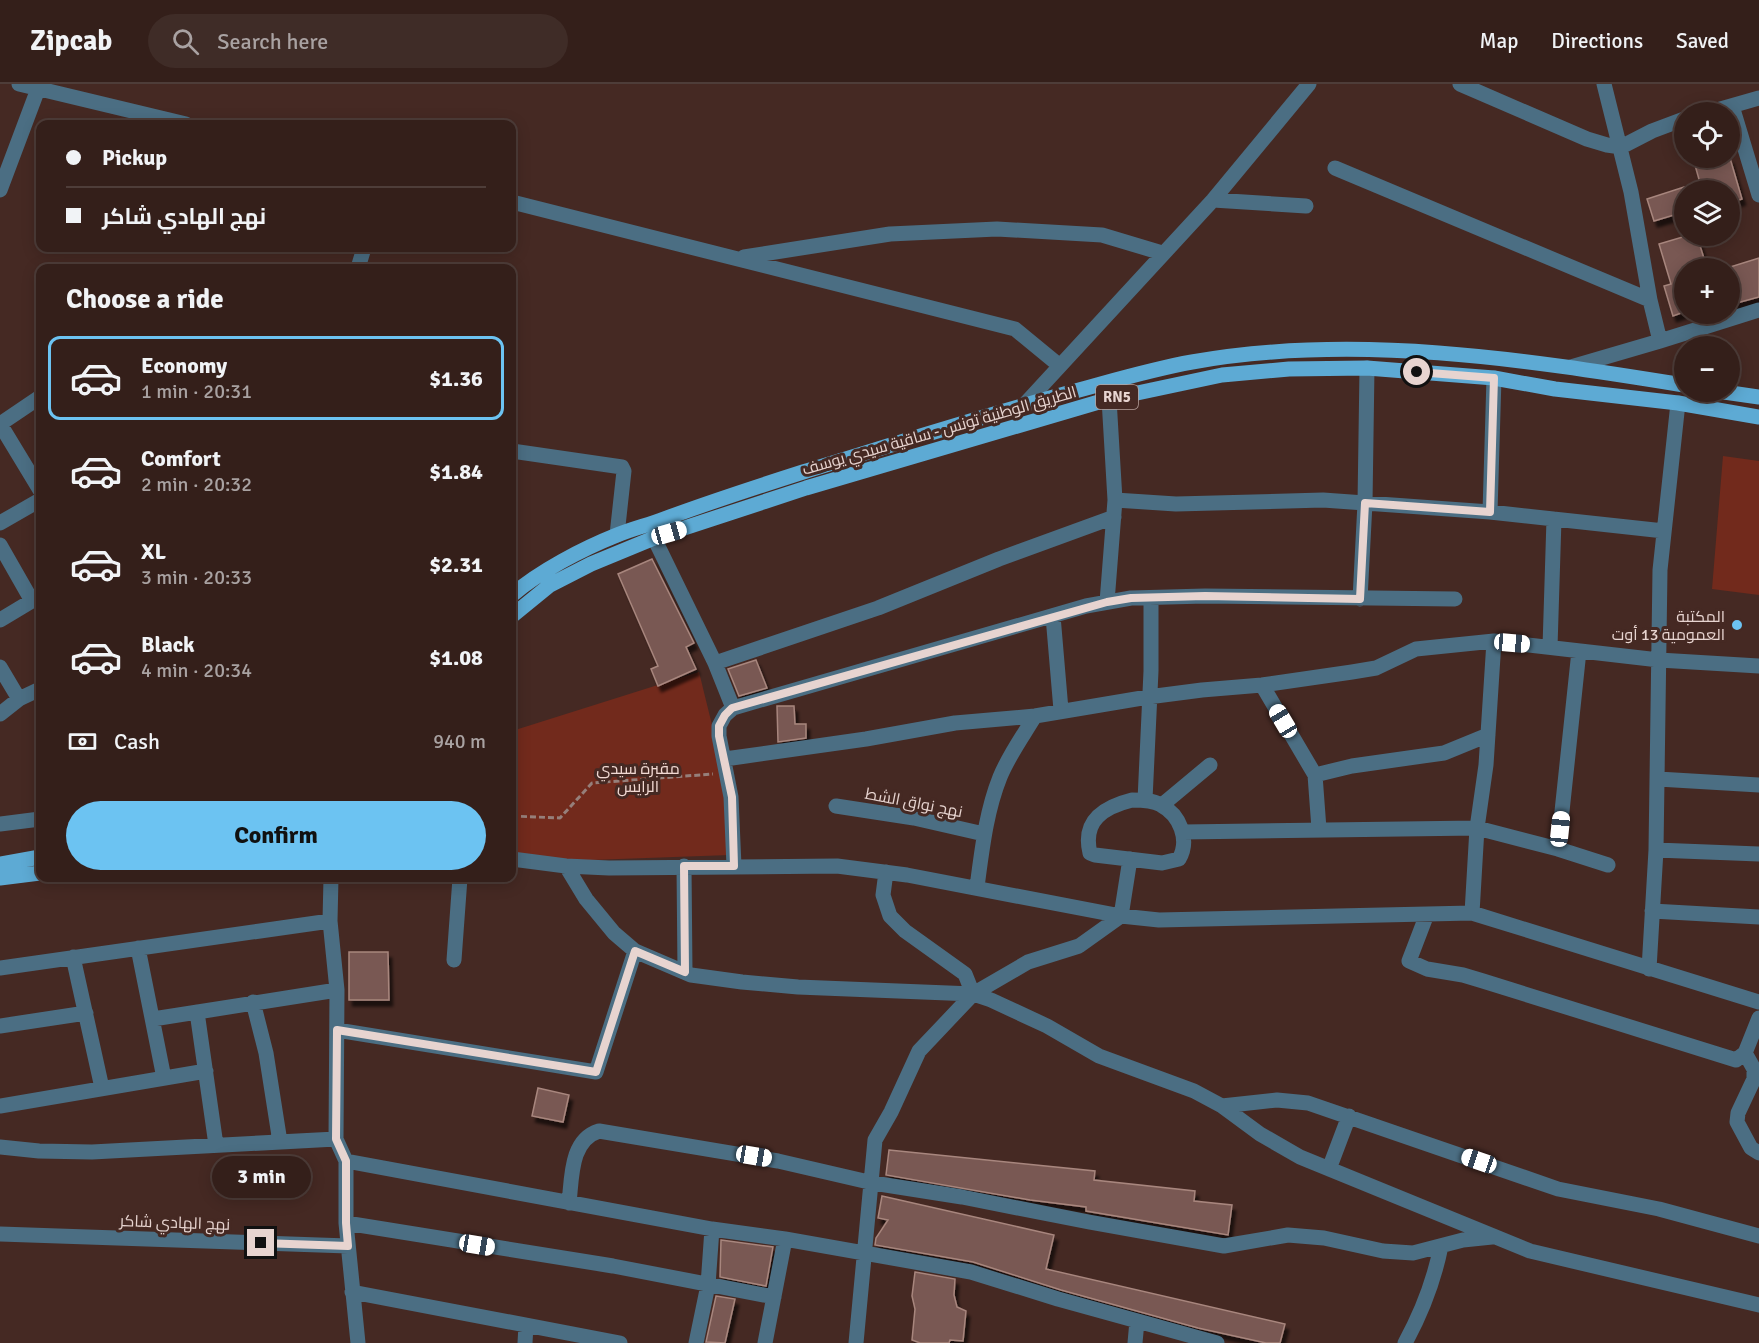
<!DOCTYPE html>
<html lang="en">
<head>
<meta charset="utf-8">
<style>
	:root { --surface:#341f1a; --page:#3f2c27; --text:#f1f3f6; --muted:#a9a2a2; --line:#4e3d39; --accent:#6cc3f2 }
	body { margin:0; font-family:Signika,Cairo,sans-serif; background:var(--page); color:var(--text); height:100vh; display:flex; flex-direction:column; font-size:22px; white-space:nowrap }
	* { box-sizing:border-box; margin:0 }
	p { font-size:20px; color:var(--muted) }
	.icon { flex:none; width:33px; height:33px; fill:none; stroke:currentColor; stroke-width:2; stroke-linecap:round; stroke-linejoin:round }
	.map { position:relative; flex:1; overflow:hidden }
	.sheet { position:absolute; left:36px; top:180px; width:480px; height:618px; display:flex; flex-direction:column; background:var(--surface); border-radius:12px; box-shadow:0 3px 15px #0003,0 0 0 2px var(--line) }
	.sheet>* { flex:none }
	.top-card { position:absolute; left:36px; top:36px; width:480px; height:132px; border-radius:12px; box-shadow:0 3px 15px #0003,0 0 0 2px var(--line); display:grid; align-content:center; height:132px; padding:0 30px; background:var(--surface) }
	.fabs { position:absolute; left:1674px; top:18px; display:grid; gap:12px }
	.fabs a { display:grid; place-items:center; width:66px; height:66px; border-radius:50%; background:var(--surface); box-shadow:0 3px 15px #0003,0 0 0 2px var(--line); font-size:30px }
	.end { position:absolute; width:27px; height:27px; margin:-14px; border:8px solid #e7d4d0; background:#111; box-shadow:0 0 0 3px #111 }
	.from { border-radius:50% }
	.bubble { position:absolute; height:42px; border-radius:21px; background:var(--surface); box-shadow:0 3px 15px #0003,0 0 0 2px var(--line); font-size:20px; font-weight:800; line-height:42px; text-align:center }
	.car { position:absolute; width:18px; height:36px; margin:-18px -9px; border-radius:8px; box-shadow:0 0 4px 2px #0007; background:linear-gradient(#fff 24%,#345 0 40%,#fff 0 76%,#345 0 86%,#fff 0) }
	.top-card b { display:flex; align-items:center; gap:21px; height:57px; font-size:22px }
	.top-card b+b { border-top:2px solid var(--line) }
	.top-card i { width:15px; height:15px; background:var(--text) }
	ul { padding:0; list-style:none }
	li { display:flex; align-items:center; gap:18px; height:84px; margin:0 12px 9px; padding:0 18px; border:3px solid transparent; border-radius:12px }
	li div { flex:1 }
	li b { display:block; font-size:22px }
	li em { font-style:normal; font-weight:800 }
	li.current { border-color:var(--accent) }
	li>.icon { width:54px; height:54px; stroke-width:1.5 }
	h2 { padding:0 30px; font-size:27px; line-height:72px }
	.pay { display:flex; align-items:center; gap:15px; height:66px; padding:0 30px; font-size:22px }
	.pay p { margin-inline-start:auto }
	.cta { display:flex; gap:12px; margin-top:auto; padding:12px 30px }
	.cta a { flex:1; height:69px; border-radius:36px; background:var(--accent); color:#111; font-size:24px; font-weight:800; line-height:69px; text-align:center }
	header { display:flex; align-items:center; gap:36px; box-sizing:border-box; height:84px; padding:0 30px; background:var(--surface); border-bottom:2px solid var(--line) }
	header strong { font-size:28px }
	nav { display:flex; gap:33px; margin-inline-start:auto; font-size:21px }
	.search { width:420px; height:54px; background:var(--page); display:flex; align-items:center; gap:15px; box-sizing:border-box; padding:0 21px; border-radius:33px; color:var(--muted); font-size:22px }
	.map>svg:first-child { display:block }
	.green { fill:#722a1c }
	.building { fill:#795952; stroke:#a8867e; stroke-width:1.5; filter:url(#shadow) }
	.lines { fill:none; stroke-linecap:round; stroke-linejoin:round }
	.path { stroke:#967f7a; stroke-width:3; stroke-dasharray:6 3; stroke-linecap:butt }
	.minor { stroke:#4b6e83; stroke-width:15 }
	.major { stroke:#5daad4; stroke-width:15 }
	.route { stroke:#e7d4d0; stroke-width:8 }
	.poi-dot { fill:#6cc3f2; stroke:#452923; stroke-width:2 }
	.labels { text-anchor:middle; stroke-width:6; stroke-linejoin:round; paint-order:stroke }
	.shield { fill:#452923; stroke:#b6a19c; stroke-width:1.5 }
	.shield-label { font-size:15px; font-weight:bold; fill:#e7d4d0 }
	.street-label { font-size:16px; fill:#e7d4d0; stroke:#452923 }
	.poi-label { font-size:16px; fill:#e7d4d0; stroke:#452923; text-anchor:end }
	.park-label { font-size:16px; fill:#f2d9d3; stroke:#452923 }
</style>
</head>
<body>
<header>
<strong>Zipcab</strong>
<div class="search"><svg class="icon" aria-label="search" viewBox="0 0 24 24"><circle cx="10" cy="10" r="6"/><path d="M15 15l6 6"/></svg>Search here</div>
<nav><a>Map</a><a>Directions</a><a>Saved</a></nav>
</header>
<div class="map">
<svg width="1759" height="1259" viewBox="0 0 1759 1259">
	<defs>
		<filter id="shadow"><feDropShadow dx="3.5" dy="6" stdDeviation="1.5" flood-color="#0009"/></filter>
	</defs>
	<rect width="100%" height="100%" fill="#452923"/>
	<path class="green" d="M 1723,372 L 1759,377 L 1759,511 L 1712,505 Z
		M 699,588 L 729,710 L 730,771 L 563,777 L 512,769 L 512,647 Z"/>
	<path class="building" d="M 1693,74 L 1730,74 L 1742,115 L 1730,119 L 1730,106 L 1702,106 Z
		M 1684,103 L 1684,128 L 1654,137 L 1647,115 Z
		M 1686,152 L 1697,152 L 1707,184 L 1684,184 L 1684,228 L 1673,232 L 1664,202 L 1671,200 L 1659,160 Z
		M 1759,174 L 1759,213 L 1733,220 L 1730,210 L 1730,183 Z
		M 652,475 L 694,559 L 686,563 L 696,585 L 658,602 L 651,585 L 658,582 L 618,490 Z
		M 756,576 L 767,604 L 739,612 L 728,585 Z
		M 777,622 L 794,622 L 795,640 L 806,640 L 806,654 L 778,658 Z
		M 349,868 L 388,868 L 389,916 L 349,916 Z
		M 538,1004 L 569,1011 L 563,1038 L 532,1032 Z
		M 889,1066 L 1095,1087 L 1094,1096 L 1195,1107 L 1194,1117 L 1232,1121 L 1228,1151 L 1086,1127 L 1086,1123 L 1030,1116 L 886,1091 Z
		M 882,1112 L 1054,1151 L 1046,1185 L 1285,1240 L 1280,1259 L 1266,1259 L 1198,1244 L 1061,1206 L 973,1178 L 875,1161 L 876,1154 L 888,1136 L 878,1134 Z
		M 721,1156 L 773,1163 L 766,1202 L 720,1193 Z
		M 915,1188 L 955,1195 L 954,1211 L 957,1223 L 966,1227 L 963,1257 L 950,1256 L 949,1259 L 920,1259 L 912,1256 L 915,1225 L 912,1212 Z
		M 716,1212 L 735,1215 L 725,1259 L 706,1258 Z"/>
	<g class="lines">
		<path class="path" d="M 512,732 L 560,734 L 592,699 L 713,690"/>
		<path class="minor" d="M 19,0 L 186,40
			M 1460,0 L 1587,55 L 1607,61 L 1621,63 L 1652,47 L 1684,35
			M 1604,0 L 1631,108 L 1650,216 L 1660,257
			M 1732,22 L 1759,111
			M 1710,28 L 1759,14
			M 1335,84 L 1650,216
			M 0,106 L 38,5
			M 1213,116 L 1306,122
			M 512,118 L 1015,245 L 1060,282
			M 744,173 L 890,150 L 997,145 L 1102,151 L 1162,169
			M 358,184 L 364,164
			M 1571,283 L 1660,257 L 1759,226
			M 1024,321 L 1213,116 L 1309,0
			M 0,340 L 40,406
			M 0,340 L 40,313
			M 512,367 L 622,383 L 624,387 L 617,451
			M 1115,416 L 1176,420 L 1323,416 L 1490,428 L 1664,447
			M 1490,428 L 1494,294
			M 0,439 L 40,416
			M 654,454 L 715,579 L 733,624
			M 0,461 L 32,517
			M 1360,515 L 1365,419 L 1367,284
			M 1107,518 L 1115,416 L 1109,315
			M 1053,532 L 1061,626
			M 0,536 L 40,512
			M 1550,563 L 1554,435
			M 715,579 L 878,524 L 999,475 L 1114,433
			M 0,583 L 19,615
			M 1262,601 L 1315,691 L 1319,745
			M 0,630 L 19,615 L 40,605
			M 725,675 L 866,655 L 955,639 L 1035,632 L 1148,613 L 1202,606 L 1262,601 L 1352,588 L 1376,584 L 1416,565 L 1494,557 L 1659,576 L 1759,582
			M 1315,691 L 1352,682 L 1444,669 L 1488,651
			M 1658,695 L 1759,701
			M 1132,716 C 1142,716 1153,716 1161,721 C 1180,731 1190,756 1179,775 L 1162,779 L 1095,771 L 1090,769 C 1082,736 1104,723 1132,716 Z
			M 1145,716 L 1151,587 L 1151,514
			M 1162,721 L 1210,681
			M 836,722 L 914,734 L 984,750
			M 0,740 L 40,735
			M 1183,748 L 1477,744 L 1558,765 L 1608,781
			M 1558,765 L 1579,567
			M 1656,766 L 1759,770
			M 512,775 L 566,782 L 609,784 L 837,782 L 907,791 L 1121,832 L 1159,836 L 1472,829 L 1759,918
			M 566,782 L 586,815 L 614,849 L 635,867 L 691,891 L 742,898 L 798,903 L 973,910 L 991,916 L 1047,942 L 1099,972 L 1194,1007 L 1222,1022 L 1260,1050 L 1300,1073 L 1530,1167 L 1759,1221
			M 684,782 L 685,888
			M 734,782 L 731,713 L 719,652 L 719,642 L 725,631 L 733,624 L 1086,522 L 1131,514 L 1205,512 L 1455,515
			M 886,788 L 883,811 L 890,832 L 905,847 L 965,890 L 973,910
			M 331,794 L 330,837 L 337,906 L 336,1055 L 346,1077 L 346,1139 L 358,1259
			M 977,803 C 982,766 986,728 1000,693 C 1009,671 1023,652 1035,632
			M 1652,827 L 1759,833
			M 1472,829 L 1477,744 L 1486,681 L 1494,557
			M 1427,830 L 1409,877 L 1427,885 L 1463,891 L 1483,897 L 1736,976 L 1745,969 L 1759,934
			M 138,864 L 164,994
			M 73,873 L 102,1004
			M 454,876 L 460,794
			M 0,884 L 330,837
			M 1649,885 L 1656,766 L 1660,486 L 1678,319
			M 253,918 L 266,969 L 280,1058
			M 197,928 L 216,1061
			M 153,935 L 337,906
			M 0,942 L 86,929
			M 337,946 L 596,988 L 635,867
			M 1745,969 L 1754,985 L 1754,995 L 1738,1029 L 1737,1038 L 1751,1064 L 1759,1069
			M 0,1022 L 206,987
			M 1222,1022 L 1277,1016 L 1308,1019 L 1558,1105 L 1659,1125 L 1759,1152
			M 0,1063 L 39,1067 L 92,1068 L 336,1055
			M 346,1077 L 712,1145 L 785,1155 L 971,1188 L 1058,1215 L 1217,1259
			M 1329,1085 L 1349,1032
			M 569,1119 C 572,1094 570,1056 599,1047 L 778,1077 L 873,1099 L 962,1113 L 1089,1138 L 1224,1162 L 1288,1151 L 1324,1154 L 1383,1167 L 1413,1169 L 1463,1156 L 1492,1153
			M 346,1139 L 613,1182 L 774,1213
			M 0,1150 L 348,1162
			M 352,1208 L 620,1259
			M 525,1259 L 526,1241
			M 696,1259 L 708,1201 L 712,1145
			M 765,1259 L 785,1155
			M 856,1259 L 875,1056 L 891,1028 L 919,967 L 973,910 L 1028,878 L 1079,862 L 1121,832 L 1130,775
			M 1135,1259 L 1137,1237
			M 1405,1259 C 1422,1228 1434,1197 1441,1162"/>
		<path class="major" d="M 1724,308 L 1759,313
			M 512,511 C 540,487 582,465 617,451 C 632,445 648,441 664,435 C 710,418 756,403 803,388 C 895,360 986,331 1079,306 C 1116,296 1153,285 1192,278 C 1355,249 1522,275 1684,301
			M 512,532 L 550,501 L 591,480 L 654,454 L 806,404 L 1109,315 L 1222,291 L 1289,285 L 1367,284 L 1494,294 L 1555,305 L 1678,319 L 1759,333
			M 0,780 L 40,773
			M 0,794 L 40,789"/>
	</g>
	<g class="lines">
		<path class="route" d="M 261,1159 L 348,1162 L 346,1139 L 346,1077 L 336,1055 L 337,946 L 596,988 L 635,867 L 685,888 L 684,782 L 734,782 L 732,713 L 719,652 L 719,642 L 725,631 L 732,624 L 1107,518 L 1131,514 L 1205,512 L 1360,515 L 1365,419 L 1490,428 L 1494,294 L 1417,288"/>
	</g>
	<circle class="poi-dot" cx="1737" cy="541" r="6"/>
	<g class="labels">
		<rect class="shield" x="1096" y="301" width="42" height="24" rx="4.5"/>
		<g class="shield-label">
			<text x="1117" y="318">RN5</text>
		</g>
		<g class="street-label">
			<text transform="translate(939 346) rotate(-16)" y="6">الطريق الوطنية تونس - ساقية سيدي يوسف</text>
			<text transform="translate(914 718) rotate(11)" y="6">نهج نواق الشط</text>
			<text transform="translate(175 1138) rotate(2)" y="6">نهج الهادي شاكر</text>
		</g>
		<g class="poi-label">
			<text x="1725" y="538">المكتبة<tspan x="1725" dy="18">العمومية 13 أوت</tspan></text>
		</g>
		<g class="park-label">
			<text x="638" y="690">مقبرة سيدي<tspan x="638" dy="18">الرايس</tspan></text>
		</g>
	</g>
</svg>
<div class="fabs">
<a><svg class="icon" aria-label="locate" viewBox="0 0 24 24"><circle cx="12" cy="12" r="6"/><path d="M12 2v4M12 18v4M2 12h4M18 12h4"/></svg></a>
<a><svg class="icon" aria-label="layers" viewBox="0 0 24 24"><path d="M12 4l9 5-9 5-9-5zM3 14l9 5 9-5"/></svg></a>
<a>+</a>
<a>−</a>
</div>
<i class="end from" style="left:1417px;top:288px"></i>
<i class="end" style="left:261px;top:1159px"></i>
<div class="bubble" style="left:212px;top:1072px;width:99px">3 min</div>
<i class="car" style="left:669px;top:449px;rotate:74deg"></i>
<i class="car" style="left:1512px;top:559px;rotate:95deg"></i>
<i class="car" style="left:1283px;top:637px;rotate:329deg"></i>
<i class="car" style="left:1560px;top:745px;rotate:6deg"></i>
<i class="car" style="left:754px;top:1072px;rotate:100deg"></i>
<i class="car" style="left:1479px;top:1077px;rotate:289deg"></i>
<i class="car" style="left:477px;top:1161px;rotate:100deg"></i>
<div class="top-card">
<b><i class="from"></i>Pickup</b>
<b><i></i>نهج الهادي شاكر</b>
</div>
<section class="sheet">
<h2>Choose a ride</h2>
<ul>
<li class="current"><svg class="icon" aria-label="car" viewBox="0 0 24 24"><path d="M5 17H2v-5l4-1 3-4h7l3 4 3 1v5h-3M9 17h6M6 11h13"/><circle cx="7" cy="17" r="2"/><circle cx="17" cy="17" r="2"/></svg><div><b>Economy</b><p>1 min · 20:31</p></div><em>$1.36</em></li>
<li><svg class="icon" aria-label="car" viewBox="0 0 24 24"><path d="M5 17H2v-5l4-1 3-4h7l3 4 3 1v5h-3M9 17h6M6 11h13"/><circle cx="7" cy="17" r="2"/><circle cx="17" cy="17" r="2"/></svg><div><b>Comfort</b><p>2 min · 20:32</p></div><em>$1.84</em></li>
<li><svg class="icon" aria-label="car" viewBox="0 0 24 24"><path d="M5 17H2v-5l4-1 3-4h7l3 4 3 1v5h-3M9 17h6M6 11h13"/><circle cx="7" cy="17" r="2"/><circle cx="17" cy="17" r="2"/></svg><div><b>XL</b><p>3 min · 20:33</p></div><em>$2.31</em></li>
<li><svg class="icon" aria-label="car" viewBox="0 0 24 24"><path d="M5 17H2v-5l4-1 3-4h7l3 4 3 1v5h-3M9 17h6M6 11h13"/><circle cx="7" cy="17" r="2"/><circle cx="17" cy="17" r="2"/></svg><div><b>Black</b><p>4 min · 20:34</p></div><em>$1.08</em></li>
</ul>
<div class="pay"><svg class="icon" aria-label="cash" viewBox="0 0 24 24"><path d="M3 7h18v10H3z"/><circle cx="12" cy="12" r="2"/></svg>Cash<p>940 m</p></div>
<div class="cta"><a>Confirm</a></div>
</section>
</div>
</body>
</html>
